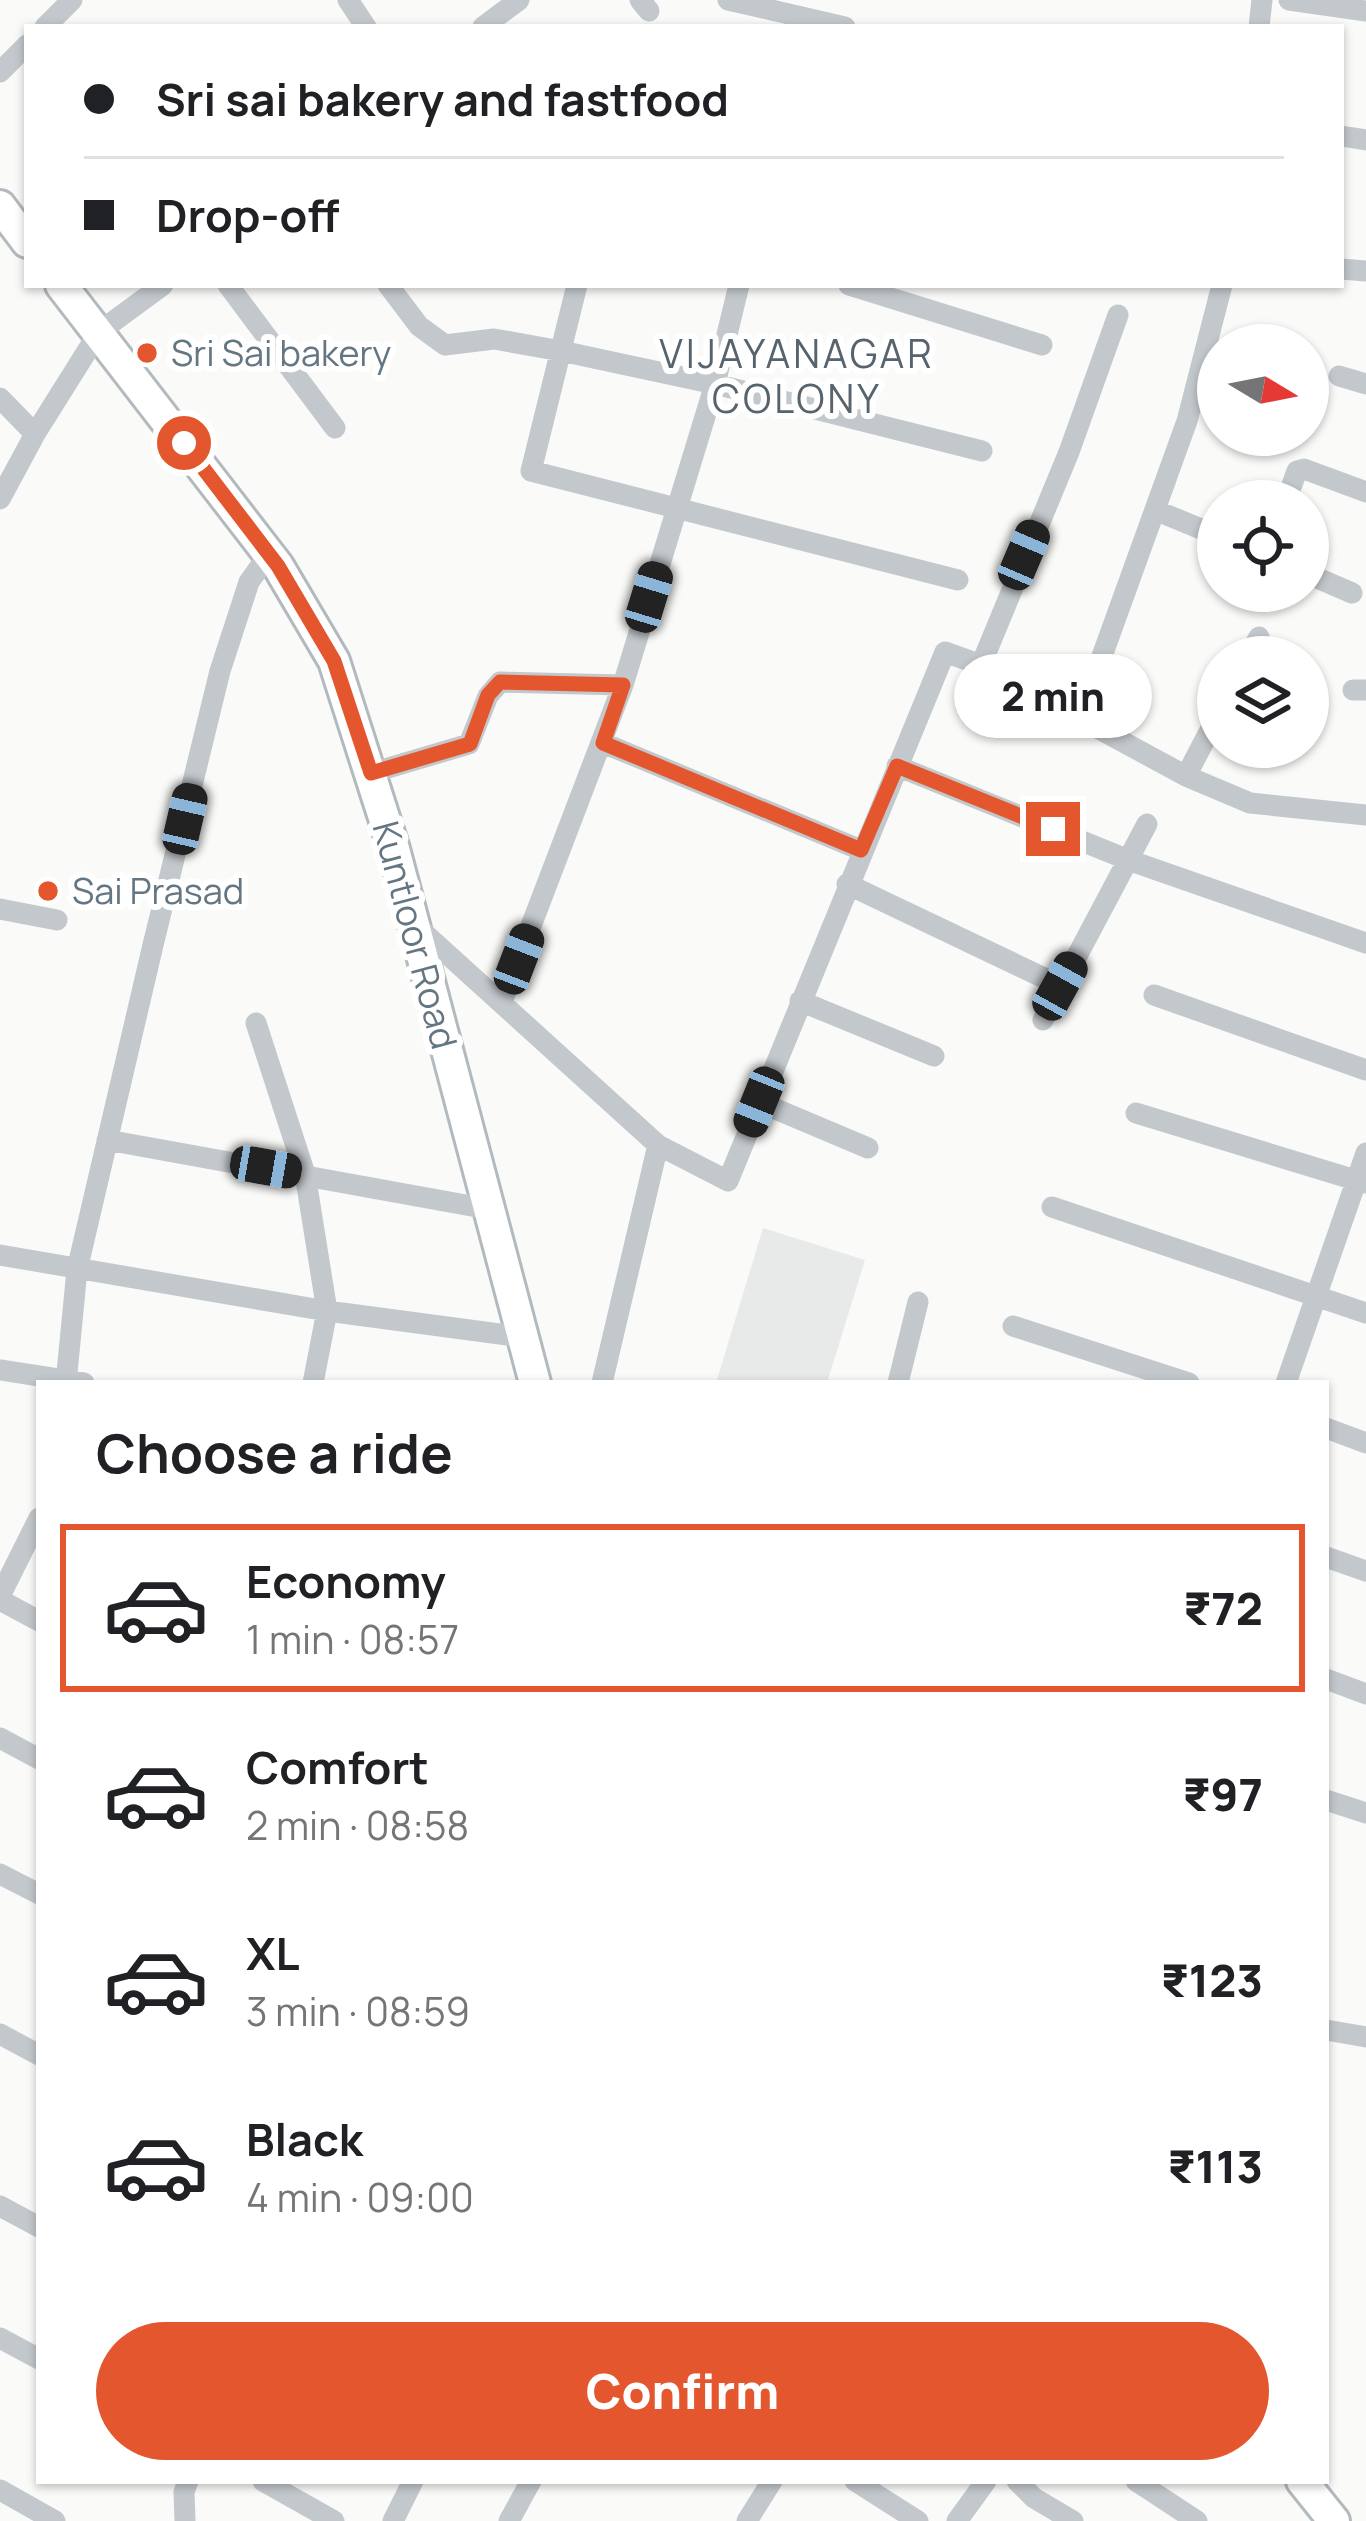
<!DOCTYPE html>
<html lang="en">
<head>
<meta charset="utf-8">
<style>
	:root { --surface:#fff; --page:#f2f2f2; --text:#202124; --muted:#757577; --line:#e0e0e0; --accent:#e4572e }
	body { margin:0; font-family:Manrope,sans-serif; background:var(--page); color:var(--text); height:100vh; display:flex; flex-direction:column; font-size:45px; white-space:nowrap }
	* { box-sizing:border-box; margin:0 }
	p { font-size:39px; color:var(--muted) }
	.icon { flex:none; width:66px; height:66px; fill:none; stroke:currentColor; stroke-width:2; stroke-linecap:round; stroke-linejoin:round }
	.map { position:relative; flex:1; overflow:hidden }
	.details { position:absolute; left:36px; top:1380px; width:1293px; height:1104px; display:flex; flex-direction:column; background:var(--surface); border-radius:0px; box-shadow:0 3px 9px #0004 }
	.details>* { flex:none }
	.guide { position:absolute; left:24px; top:24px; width:1320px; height:264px; border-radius:0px; box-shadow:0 3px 9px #0004; display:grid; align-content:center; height:264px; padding:0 60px; background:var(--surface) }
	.needle { width:78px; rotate:100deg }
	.controls { position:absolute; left:1197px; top:324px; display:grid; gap:24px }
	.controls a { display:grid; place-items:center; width:132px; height:132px; border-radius:50%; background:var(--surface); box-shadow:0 3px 9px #0004; font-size:60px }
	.end { position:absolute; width:54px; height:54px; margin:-27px; border:15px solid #e4572e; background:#fff; box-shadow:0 0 0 6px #fff }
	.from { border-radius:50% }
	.bubble { position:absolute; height:84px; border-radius:42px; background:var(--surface); box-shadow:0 3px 9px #0004; font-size:39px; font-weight:800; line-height:84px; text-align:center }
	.car { position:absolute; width:36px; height:72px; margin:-36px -18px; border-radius:15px; box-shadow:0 0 9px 3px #0007; background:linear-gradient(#222 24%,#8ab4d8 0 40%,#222 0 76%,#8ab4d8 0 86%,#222 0) }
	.guide b { display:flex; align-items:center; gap:42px; height:114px; font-size:45px }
	.guide b+b { border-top:3px solid var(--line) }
	.guide i { width:30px; height:30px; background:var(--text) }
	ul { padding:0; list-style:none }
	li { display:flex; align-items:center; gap:36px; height:168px; margin:0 24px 18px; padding:0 36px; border:6px solid transparent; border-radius:0px }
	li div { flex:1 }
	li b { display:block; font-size:45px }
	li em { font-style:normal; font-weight:800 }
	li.active { border-color:var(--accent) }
	li>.icon { width:108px; height:108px; stroke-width:1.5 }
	h2 { padding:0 60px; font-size:54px; line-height:144px }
	.button { display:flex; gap:24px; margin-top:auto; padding:24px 60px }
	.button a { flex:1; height:138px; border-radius:72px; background:var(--accent); color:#fff; font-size:48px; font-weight:800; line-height:138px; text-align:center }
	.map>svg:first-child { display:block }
	.built { fill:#e8e9e9 }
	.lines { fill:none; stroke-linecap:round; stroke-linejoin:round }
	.secondary-casing { stroke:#b3babf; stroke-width:36 }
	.street { stroke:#c3c8cc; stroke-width:21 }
	.secondary { stroke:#fff; stroke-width:30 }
	.route { stroke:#e4572e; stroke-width:15 }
	.poi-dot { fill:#e4572e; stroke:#fff; stroke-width:4.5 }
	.labels { text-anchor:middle; stroke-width:12; stroke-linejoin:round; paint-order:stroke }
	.poi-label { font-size:36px; fill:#657683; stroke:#fff; text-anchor:start }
	.street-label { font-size:36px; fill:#657683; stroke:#fff }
	.neighbourhood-label { font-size:39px; letter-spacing:3px; fill:#57646e; stroke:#fff }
</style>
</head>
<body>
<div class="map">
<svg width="1366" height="2521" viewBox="0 0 1366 2521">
	<rect width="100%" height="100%" fill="#fafaf8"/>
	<path class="built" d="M 763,1228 L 865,1260 L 827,1383 L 716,1383 Z"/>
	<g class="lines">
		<g class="secondary-casing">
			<path id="secondary" d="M 0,206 L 27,242
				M 61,285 L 278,566 L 334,661 L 394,849 L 535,1383
				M 1302,2481 L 1334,2521"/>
		</g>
		<path class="street" d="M 348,0 L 366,27
			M 640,0 L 649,11
			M 728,0 L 845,27
			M 1289,0 L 1366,11
			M 45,27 L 72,0
			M 483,27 L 519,0
			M 1259,27 L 1262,0
			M 0,72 L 27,45
			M 1341,136 L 1366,140
			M 1341,269 L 1366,271
			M 228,285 L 335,428
			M 388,285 L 419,326 L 445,345 L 494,339 L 561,351 L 715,384 L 982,451
			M 577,285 L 531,471 L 958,580
			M 849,285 L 1042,345
			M 1339,376 L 1366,384
			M 0,398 L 35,434
			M 0,499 L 35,434 L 99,332 L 163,285
			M 1286,501 L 1297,471 L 1304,469 L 1366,492
			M 1155,510 L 1218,536
			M 1308,574 L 1352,593
			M 1248,657 L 1259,637
			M 981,665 L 1069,452 L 1118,315
			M 1353,690 L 1366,690
			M 1080,717 L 1187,421 L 1222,285
			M 603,743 L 861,850
			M 897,766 L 1131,861 L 1366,943
			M 371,773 L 469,744 L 488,696 L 500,682 L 623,685
			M 1186,776 L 1218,715
			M 847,884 L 1061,986
			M 0,909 L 57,920
			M 413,923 L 658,1145 L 728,1181 L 945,652 L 981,665 L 1186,776 L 1250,803 L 1366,815
			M 1154,995 L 1366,1070
			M 800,1001 L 934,1056
			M 502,1002 L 623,685 L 715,384 L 739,285
			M 1043,1020 L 1147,824
			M 256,1023 L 305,1174 L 327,1311 L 313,1383
			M 759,1102 L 868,1148
			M 1136,1113 L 1365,1183
			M 107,1140 L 488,1209
			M 1052,1207 L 1366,1313
			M 0,1255 L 327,1311 L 522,1337
			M 1013,1326 L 1189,1383
			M 0,1370 L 84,1383
			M 66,1383 L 77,1270 L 153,945 L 220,671 L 249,582 L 269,554
			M 602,1383 L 658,1145
			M 898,1383 L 918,1302
			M 1286,1383 L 1366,1153
			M 1326,1428 L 1366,1443
			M 1326,1557 L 1366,1571
			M 0,1596 L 39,1518
			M 0,1600 L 39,1621
			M 1326,1679 L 1366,1694
			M 0,1738 L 39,1759
			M 1326,1800 L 1366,1813
			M 0,1874 L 39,1894
			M 1326,2030 L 1366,2037
			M 0,2034 L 39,2055
			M 0,2206 L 39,2227
			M 0,2338 L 39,2359
			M 263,2481 L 334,2521
			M 855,2481 L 918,2521
			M 1017,2481 L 1034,2498 L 1073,2521
			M 1136,2481 L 1197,2521
			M 0,2490 L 55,2521
			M 185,2521 L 184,2492 L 188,2481
			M 393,2521 L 413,2481
			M 509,2521 L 531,2481
			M 747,2521 L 772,2481
			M 957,2521 L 986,2481"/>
		<use href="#secondary" class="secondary"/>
	</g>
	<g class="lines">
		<path class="route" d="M 184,443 L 278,566 L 334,661 L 371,773 L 470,744 L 488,695 L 500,682 L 623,685 L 603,743 L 861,850 L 897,766 L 1053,829"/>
	</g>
	<g class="poi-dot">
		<circle cx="147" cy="353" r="12"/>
		<circle cx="48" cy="891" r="12"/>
	</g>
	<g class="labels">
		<g class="poi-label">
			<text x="171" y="366">Sri Sai bakery</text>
			<text x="72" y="904">Sai Prasad</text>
		</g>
		<g class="street-label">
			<text transform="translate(415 935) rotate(75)" y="13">Kuntloor Road</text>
		</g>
		<g class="neighbourhood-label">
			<text x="797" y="368">VIJAYANAGAR<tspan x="797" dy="45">COLONY</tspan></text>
		</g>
	</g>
</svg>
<div class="controls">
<a><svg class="needle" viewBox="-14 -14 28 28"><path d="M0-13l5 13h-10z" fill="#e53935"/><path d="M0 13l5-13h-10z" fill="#757577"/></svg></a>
<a><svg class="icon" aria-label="locate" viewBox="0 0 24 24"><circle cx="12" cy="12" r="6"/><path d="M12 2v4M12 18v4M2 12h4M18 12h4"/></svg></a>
<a><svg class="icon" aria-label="layers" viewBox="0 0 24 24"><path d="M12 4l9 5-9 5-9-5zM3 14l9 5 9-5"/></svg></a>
</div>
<i class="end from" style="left:184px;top:443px"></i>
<i class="end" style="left:1053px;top:829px"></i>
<div class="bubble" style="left:954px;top:654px;width:198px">2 min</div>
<i class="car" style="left:1024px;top:555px;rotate:23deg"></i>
<i class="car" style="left:649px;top:597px;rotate:17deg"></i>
<i class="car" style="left:185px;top:819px;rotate:13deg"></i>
<i class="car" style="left:519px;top:959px;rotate:21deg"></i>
<i class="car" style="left:1060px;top:986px;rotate:29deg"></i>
<i class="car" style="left:759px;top:1102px;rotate:202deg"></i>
<i class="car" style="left:266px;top:1167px;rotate:100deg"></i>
<div class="guide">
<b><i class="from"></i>Sri sai bakery and fastfood</b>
<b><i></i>Drop-off</b>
</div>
<section class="details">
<h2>Choose a ride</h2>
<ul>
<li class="active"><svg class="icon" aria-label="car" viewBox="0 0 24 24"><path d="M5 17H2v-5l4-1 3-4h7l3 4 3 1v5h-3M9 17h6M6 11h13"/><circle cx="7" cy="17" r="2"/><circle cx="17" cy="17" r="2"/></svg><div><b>Economy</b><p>1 min · 08:57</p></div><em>₹72</em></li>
<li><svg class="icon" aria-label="car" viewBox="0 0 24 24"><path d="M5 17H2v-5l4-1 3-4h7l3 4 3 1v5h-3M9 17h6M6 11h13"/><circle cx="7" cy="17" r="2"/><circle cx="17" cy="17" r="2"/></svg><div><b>Comfort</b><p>2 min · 08:58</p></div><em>₹97</em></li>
<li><svg class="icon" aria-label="car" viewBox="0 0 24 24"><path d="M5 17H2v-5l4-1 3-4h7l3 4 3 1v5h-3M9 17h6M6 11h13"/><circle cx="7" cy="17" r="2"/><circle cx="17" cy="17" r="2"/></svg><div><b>XL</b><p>3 min · 08:59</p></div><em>₹123</em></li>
<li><svg class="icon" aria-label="car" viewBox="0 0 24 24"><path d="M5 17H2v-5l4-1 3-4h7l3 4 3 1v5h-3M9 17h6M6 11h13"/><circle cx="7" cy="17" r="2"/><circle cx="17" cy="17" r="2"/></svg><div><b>Black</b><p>4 min · 09:00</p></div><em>₹113</em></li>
</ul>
<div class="button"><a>Confirm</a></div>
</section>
</div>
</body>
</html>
